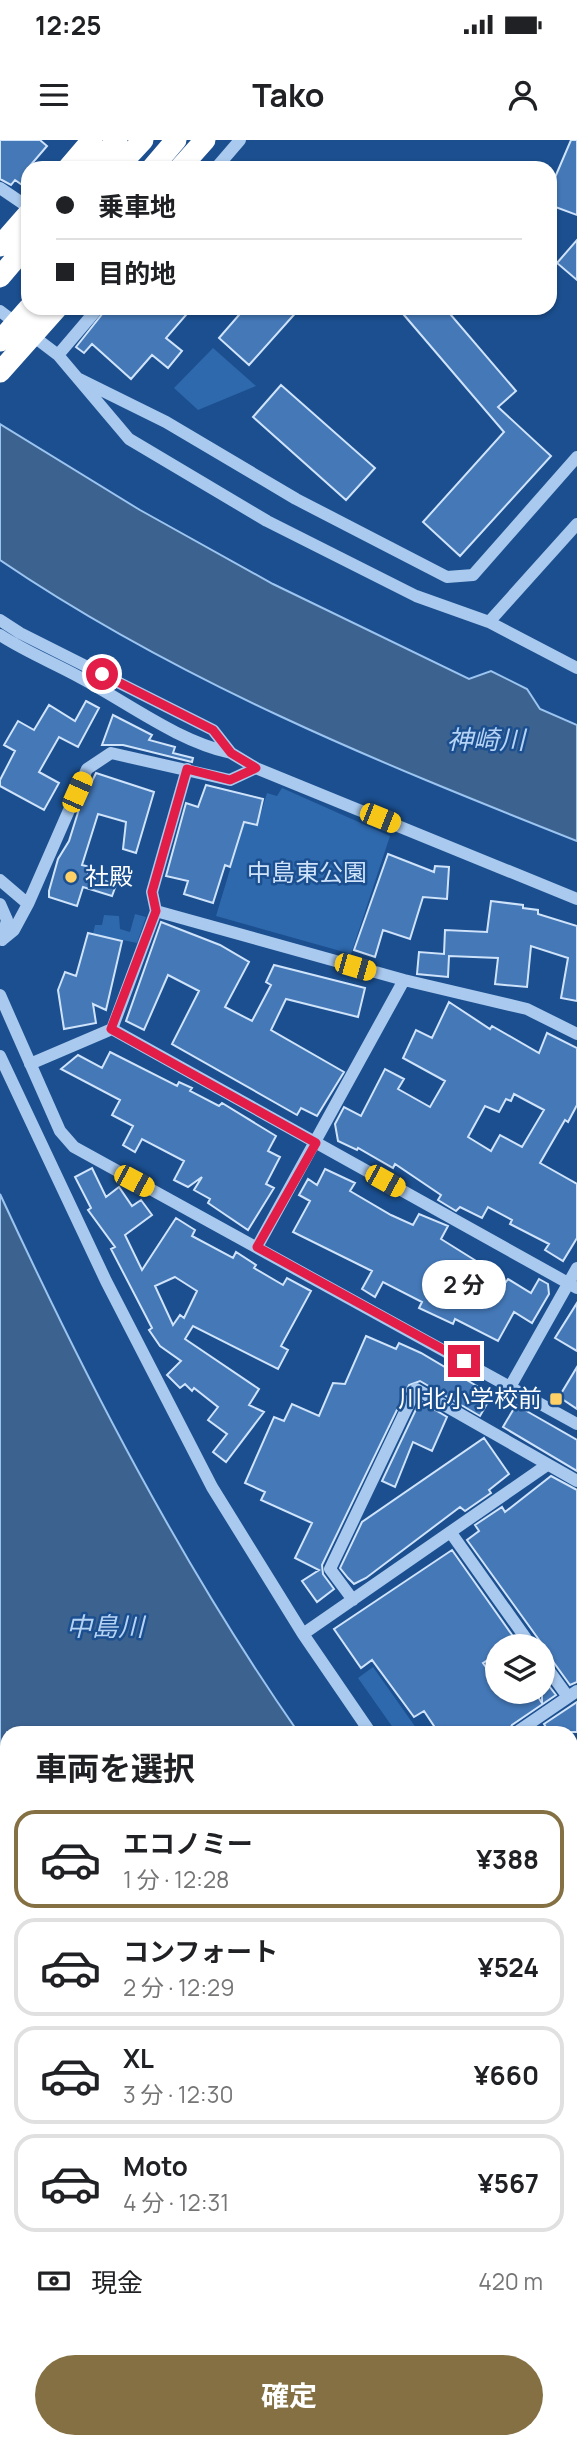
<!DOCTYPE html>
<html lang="ja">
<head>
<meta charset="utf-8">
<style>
	:root { --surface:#fff; --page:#f6f6f6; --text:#202124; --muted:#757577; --line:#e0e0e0; --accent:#847042 }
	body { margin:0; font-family:Manrope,"Noto Sans JP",sans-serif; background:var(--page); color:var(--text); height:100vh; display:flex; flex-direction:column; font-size:26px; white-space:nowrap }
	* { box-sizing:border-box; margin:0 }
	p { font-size:23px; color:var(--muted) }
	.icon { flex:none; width:38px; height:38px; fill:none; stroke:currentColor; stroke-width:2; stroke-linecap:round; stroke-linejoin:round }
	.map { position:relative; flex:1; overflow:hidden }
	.drawer { position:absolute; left:0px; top:1586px; width:578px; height:723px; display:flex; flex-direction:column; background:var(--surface); border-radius:21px 21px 0 0; box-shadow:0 2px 5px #0004 }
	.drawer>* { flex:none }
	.hud { position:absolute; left:21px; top:21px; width:536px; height:154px; border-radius:21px; box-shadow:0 2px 5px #0004; display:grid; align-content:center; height:154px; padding:0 35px; background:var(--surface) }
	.controls { position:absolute; left:485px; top:1494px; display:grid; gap:14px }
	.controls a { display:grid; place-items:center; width:70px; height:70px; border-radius:50%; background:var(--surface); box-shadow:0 2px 5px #0004; font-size:35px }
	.end { position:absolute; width:32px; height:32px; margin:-16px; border:9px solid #e11d48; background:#fff; box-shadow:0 0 0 4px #fff }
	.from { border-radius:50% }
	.bubble { position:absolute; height:49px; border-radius:24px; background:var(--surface); box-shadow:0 2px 5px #0004; font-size:23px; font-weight:700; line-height:49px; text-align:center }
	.car { position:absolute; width:21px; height:42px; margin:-21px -10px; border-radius:9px; box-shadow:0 0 5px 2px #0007; background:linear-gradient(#f5c518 24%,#345 0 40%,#f5c518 0 76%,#345 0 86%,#f5c518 0) }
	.hud b { display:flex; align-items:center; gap:24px; height:66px; font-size:26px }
	.hud b+b { border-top:2px solid var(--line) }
	.hud i { width:18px; height:18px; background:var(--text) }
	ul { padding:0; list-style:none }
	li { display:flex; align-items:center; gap:21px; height:98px; margin:0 14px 10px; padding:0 21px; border:4px solid var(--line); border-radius:21px }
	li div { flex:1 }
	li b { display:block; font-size:26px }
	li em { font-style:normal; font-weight:700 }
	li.on { border-color:var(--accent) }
	li>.icon { width:63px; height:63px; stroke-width:1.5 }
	h2 { padding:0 35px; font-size:32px; line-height:84px }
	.pay { display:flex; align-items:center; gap:18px; height:77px; padding:0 35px; font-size:26px }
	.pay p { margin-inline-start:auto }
	.button { display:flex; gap:14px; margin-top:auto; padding:14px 35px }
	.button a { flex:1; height:80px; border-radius:42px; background:var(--accent); color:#fff; font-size:28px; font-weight:700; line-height:80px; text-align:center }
	.status { display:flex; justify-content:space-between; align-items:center; height:49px; padding:0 35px; background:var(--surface); direction:ltr }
	.status svg { height:19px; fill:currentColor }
	header { display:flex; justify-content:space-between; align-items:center; height:91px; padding:0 35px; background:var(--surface); font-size:32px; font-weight:700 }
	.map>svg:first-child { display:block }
	.green { fill:#2e69ad }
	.water { fill:#3c6290; stroke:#9cc4f0; stroke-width:2 }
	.building { fill:#4478b7; stroke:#cfe3fa; stroke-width:2; fill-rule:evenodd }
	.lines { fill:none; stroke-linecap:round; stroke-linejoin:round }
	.minor { stroke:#a9c9ee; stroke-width:12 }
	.highway { stroke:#fff; stroke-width:21 }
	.highway-bridge { stroke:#fff; stroke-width:21 }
	.route { stroke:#e11d48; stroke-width:9 }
	.poi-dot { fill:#ffd166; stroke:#1b4f8f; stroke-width:2.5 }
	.labels { text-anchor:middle; stroke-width:5; stroke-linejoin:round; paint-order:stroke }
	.park-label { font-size:24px; fill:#cfe3fa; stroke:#1b4f8f }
	.poi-label { font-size:24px; fill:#fff; stroke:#1b4f8f; text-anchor:start }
	.water-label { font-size:26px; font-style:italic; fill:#b5d3f5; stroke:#1b4f8f }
</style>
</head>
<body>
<div class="status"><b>12:25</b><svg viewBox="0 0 49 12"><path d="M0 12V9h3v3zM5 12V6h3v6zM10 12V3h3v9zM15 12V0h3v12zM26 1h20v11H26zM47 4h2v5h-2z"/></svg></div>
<header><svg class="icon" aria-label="menu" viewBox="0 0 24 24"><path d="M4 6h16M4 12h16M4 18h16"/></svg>Tako<svg class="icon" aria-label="person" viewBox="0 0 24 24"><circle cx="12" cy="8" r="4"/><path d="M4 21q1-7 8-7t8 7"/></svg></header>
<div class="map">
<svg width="577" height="2307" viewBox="0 0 577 2307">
	<rect width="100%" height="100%" fill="#1b4f8f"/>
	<path class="green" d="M 213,208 L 256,246 L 198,270 L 174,248 Z
		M 282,648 L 390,696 L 351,814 L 216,776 L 244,683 L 257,686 L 267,653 L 277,656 Z
		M 135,774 L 146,777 L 137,803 L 93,794 L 95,785 L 102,785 L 104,775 L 119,776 L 120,789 L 130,792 Z
		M 373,1527 L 419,1592 L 396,1592 L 358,1538 Z"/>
	<path class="water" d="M 0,284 L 140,370 L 273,444 L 469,539 L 491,531 L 527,549 L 540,569 L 577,585 L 577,701 C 377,622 178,541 0,420 Z
		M 0,1054 C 86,1240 181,1424 298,1592 L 7,1592 L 7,1630 L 0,1615 Z
		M 571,1981 L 577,1990 L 577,2307 L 0,2307 L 0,2057 L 7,2059 L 7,2301 L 570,2301 Z"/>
	<path class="building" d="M 0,0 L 40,0 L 47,6 L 28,28 L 28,49 L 15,40 L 11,45 L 0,39 Z
		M 571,0 L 577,0 L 577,75 L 550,65 L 550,49 Z
		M 577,100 L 577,140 L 557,123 Z
		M 107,168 L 192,168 L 166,198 L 182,211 L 168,228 L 152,215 L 131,239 L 92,204 L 84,213 L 76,207 Z
		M 245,168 L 300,168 L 249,225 L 219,198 Z
		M 412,168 L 445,168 L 516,251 L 498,267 L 551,316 L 460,416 L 423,382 L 504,292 L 404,175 Z
		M 281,245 L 375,328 L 346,360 L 253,277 Z
		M 86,561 L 99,568 L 78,607 L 59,597 L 39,632 L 59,643 L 44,670 L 0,646 L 0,640 L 15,611 L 4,605 L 18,581 L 34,590 L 49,565 L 75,581 Z
		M 113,575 L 152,595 L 149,600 L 175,607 L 173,613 L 193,618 L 192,622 L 123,605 L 102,605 Z
		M 96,633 L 154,652 L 136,713 L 123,709 L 126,682 L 98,674 L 82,725 L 90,727 L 88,734 L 116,745 L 112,756 L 83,747 L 77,766 L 49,757 L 49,751 L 58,719 L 69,701 L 80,666 Z
		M 206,645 L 263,659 L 257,685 L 244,682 L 230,727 L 225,725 L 213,763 L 184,754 L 188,741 L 166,736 L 186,663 L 198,667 Z
		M 388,714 L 434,732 L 435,726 L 449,727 L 447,759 L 423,757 L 410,799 L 383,790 L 375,817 L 354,810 Z
		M 491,761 L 523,765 L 523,768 L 538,770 L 538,774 L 577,786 L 577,861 L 561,858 L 568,818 L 531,806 L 527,847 L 495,844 L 498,818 L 449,816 L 448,837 L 417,834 L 419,812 L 444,814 L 445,790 L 487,792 Z
		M 161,782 L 220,805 L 249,822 L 225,867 L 252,881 L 271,845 L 266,842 L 274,825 L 365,848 L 358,877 L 286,859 L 271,890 L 344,932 L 317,976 L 301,968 L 297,975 L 172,904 L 199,851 L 168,835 L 144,890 L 126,881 Z
		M 88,793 L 122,801 L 106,870 L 93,864 L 96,883 L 64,889 L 58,850 L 65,832 L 76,836 Z
		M 449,862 L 490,889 L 492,886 L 539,913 L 547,893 L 577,908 L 577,965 L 568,982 L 565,980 L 540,1023 L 577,1044 L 577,1098 L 563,1121 L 545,1110 L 549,1104 L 510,1084 L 512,1080 L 488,1067 L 482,1078 L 460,1067 L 456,1071 L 438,1060 L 441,1055 L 395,1024 L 393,1028 L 358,1008 L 357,1010 L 338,1001 L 335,984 L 344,967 L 361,976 L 385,929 L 404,939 L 398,949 L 430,967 L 445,941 L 403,918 L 416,890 L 432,898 ZM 514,954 L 544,970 L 522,1007 L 500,995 L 491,1011 L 468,997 L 485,966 L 499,972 L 506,959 L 511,961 Z
		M 110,912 L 177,946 L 179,942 L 192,948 L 190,951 L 219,966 L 222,963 L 276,996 L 268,1011 L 280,1017 L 266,1044 L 274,1048 L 248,1090 L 208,1063 L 210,1059 L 194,1050 L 202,1037 L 188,1047 L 174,1040 L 184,1021 L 142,999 L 135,1012 L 123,1005 L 133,986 L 112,975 L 120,960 L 61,929 L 78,915 L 102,928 Z
		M 92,1028 L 106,1057 L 119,1047 L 132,1066 L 141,1060 L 152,1075 L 125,1095 L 142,1130 L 176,1078 L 195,1090 L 192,1096 L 233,1118 L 236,1112 L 256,1125 L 254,1128 L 283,1145 L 287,1138 L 311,1151 L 281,1206 L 288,1210 L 278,1229 L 193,1186 L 185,1199 L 259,1249 L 249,1265 L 264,1272 L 226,1322 L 213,1312 L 227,1294 L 208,1280 L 218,1267 L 194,1248 L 192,1251 L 185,1244 L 180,1248 L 167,1235 L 181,1221 L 160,1206 L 149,1190 L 152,1188 L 111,1109 L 115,1107 L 88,1070 L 91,1068 L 75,1037 ZM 175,1137 L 197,1151 L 184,1178 L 180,1175 L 173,1185 L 155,1146 Z
		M 325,1029 L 355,1043 L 350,1051 L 391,1075 L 413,1085 L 419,1074 L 448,1086 L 441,1099 L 481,1124 L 479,1127 L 506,1142 L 508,1139 L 531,1153 L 539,1139 L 548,1144 L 549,1154 L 532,1183 L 514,1172 L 498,1201 L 455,1179 L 453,1184 L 419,1168 L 422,1162 L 383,1142 L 375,1157 L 362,1149 L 372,1131 L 293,1092 L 310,1061 L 299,1055 L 308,1039 L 317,1045 Z
		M 577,1163 L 577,1211 L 555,1198 Z
		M 366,1196 L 396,1209 L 399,1203 L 421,1213 L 492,1255 L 480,1276 L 420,1241 L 409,1245 L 322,1425 L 323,1434 L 334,1449 L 317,1462 L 302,1441 L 319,1430 L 295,1418 L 312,1383 L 261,1360 L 265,1352 L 245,1343 L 274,1277 L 284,1281 L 292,1264 L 319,1276 L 333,1243 L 345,1244 Z
		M 577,1227 L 577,1269 L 559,1257 Z
		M 420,1261 L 447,1277 L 432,1311 L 413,1302 L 395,1347 L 382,1341 Z
		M 516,1265 L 577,1300 L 577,1331 L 503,1287 Z
		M 484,1298 L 509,1334 L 489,1350 L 491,1353 L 465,1371 L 460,1367 L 366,1438 L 354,1444 L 348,1438 L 340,1428 L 362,1382 Z
		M 551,1336 L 577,1350 L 577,1542 L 570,1545 L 549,1516 L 542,1512 L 542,1504 L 467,1400 L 479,1391 L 475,1385 L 502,1367 L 505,1372 Z
		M 452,1410 L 515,1499 L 505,1507 L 497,1507 L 497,1514 L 483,1523 L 497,1543 L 497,1552 L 535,1552 L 542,1563 L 542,1537 L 556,1555 L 512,1585 L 508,1592 L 438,1592 L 424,1571 L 414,1577 L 372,1520 L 361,1528 L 334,1489 Z
		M 577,1562 L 577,1592 L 549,1592 L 544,1584 Z"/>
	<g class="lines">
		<path class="minor" d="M 216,28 L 240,0
			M 0,48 L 28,67
			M 0,171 L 58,215 L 129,299 L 267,381 L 416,456 L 489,482
			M 58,215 L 98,168
			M 79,239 L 166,282 L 296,359 L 447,437 L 473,435 L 577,317
			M 577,384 L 489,482 L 577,528
			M 0,480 L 20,493 L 213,590 L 231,613 L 256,628 L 577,759
			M 0,495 C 26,512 54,523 81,538 C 130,564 177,601 231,613
			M 0,740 L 28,764
			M 0,764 L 7,780 L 2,800
			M 156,771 L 404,840 L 527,869 L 577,894
			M 3,799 L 14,790 L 28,764 L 87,629 L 111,613 L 230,640 L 256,628
			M 0,855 L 60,991 L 74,1007 L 577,1284
			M 112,889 L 577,1148
			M 0,916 L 106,1141 L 212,1347 L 303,1494 L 370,1592
			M 30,924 L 112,889 L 156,771 L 152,752 L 187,629
			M 257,1107 L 404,840
			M 510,1247 L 577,1128
			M 451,1393 L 532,1507
			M 353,1460 L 330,1429 L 416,1249 L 577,1341
			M 303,1494 L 547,1325
			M 542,1521 L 568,1557
			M 517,1592 L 577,1551
			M 570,1785 L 577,1781
			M 570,1867 L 577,1863
			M 570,1876 L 577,1885"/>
		<path class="highway" d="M 68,28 L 92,0
			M 93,28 L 117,0
			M 117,28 L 143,0
			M 152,28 L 176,0
			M 180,28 L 205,0
			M 0,106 L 28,74
			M 0,137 L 28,104"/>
		<path class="highway-bridge" d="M 0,201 L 29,168
			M 0,232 L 57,168"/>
	</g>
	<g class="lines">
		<path class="route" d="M 102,534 L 213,590 L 231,613 L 256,628 L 230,640 L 187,629 L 152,752 L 156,771 L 111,889 L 316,1003 L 257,1107 L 464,1221"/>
	</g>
	<g class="poi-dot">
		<circle cx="71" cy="737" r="7"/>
		<rect x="549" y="1252" width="14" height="14" rx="3.5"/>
	</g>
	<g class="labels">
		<g class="park-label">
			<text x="307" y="741">中島東公園</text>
		</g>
		<g class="poi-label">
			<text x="85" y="745">社殿</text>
			<text x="542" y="1267" text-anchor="end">川北小学校前</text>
		</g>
		<g class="water-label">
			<text x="486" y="609">神崎川</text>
			<text x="105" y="1496">中島川</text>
		</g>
	</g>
</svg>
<div class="controls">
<a><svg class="icon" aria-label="layers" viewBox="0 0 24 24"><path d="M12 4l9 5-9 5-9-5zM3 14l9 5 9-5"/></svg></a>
</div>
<i class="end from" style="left:102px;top:534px"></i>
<i class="end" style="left:464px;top:1221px"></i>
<div class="bubble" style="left:422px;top:1120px;width:84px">2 分</div>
<i class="car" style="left:77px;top:652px;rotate:24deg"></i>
<i class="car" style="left:380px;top:678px;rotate:112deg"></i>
<i class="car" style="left:355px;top:827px;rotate:106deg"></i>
<i class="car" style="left:134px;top:1041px;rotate:118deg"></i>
<i class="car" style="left:385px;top:1041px;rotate:119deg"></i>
<div class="hud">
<b><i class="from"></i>乗車地</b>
<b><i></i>目的地</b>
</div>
<section class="drawer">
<h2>車両を選択</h2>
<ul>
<li class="on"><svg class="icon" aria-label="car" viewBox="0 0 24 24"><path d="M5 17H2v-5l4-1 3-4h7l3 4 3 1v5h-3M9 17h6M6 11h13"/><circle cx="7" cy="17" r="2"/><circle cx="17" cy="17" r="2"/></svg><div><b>エコノミー</b><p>1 分 · 12:28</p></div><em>¥388</em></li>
<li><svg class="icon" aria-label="car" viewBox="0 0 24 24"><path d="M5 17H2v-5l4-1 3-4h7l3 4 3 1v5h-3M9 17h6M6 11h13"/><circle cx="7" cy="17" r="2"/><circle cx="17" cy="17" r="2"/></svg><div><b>コンフォート</b><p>2 分 · 12:29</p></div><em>¥524</em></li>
<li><svg class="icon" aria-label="car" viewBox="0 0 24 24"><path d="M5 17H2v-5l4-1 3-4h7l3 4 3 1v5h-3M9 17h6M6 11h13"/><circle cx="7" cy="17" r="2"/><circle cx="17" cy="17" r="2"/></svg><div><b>XL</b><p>3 分 · 12:30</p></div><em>¥660</em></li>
<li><svg class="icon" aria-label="car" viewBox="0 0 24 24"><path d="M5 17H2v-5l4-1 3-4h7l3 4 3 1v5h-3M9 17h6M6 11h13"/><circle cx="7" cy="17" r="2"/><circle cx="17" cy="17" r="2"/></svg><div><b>Moto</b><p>4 分 · 12:31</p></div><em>¥567</em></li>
</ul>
<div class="pay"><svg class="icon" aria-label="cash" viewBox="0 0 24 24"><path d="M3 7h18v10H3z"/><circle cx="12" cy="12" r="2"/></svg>現金<p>420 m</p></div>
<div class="button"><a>確定</a></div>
</section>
</div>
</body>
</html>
